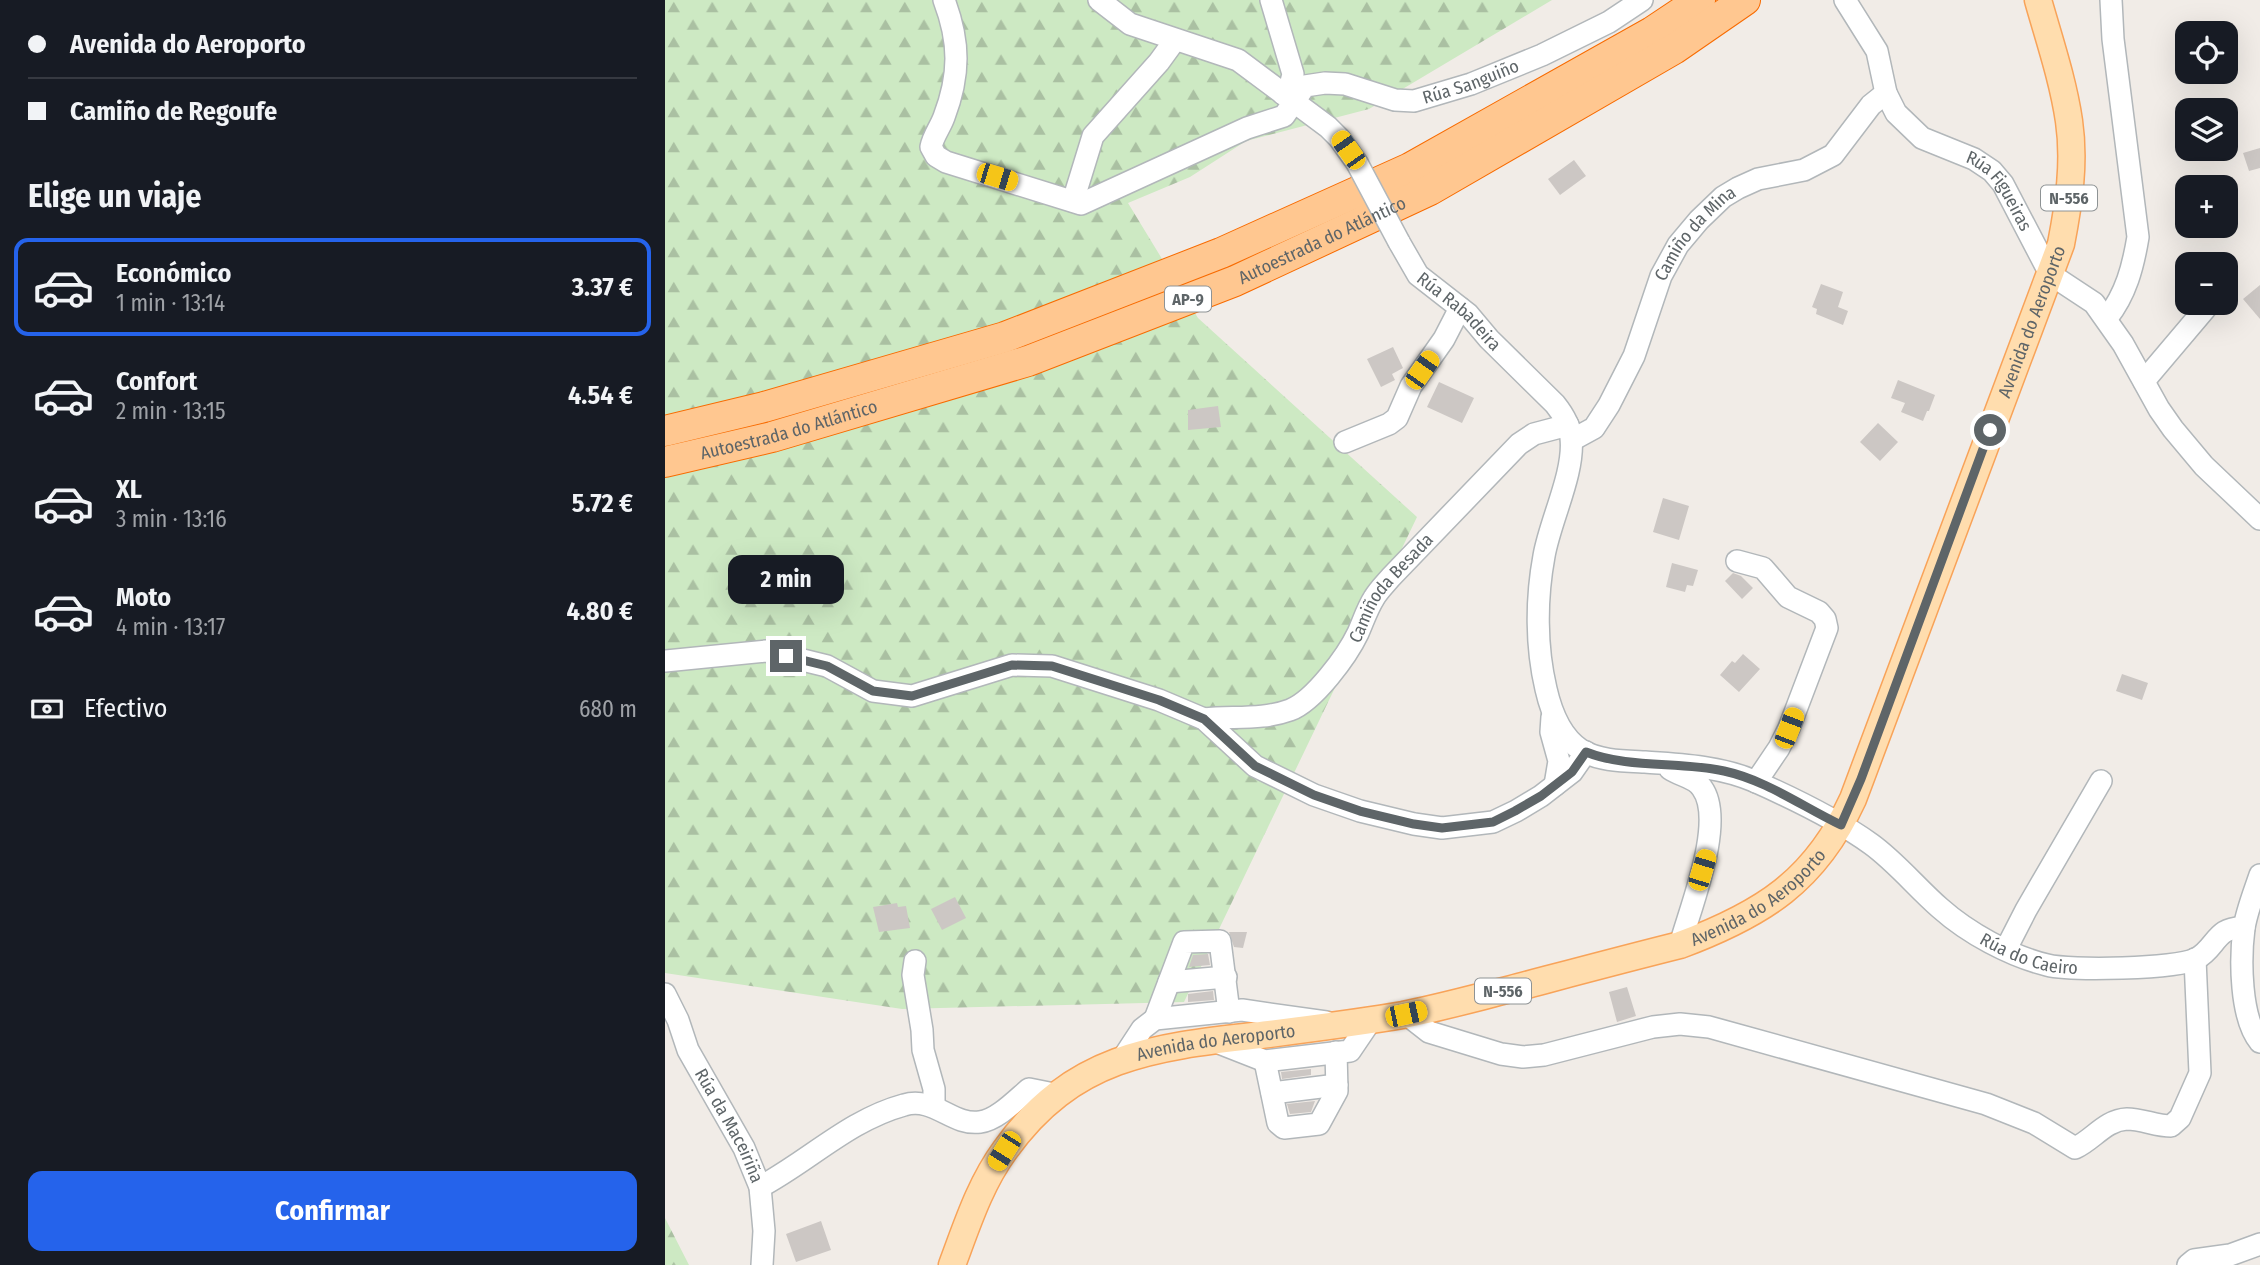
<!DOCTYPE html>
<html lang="es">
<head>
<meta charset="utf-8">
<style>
	:root { --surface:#171b24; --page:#20242c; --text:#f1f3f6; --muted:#9ea1a6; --line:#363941; --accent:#2563eb }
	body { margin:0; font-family:"Fira Sans Condensed",sans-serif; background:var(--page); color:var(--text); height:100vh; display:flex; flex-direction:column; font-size:26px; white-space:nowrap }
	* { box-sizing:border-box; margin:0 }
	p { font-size:23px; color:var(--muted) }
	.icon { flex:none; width:38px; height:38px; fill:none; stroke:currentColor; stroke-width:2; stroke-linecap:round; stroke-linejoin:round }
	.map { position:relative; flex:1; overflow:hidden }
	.details { display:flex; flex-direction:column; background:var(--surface); width:665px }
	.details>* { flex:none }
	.banner { display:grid; align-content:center; height:154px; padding:0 28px; background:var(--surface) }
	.buttons { position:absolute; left:1510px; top:21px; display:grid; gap:14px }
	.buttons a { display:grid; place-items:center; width:63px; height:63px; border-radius:14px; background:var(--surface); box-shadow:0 7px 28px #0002; font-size:35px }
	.end { position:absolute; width:32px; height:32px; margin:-16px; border:9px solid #5e6568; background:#fff; box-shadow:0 0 0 4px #fff }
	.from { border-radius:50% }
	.bubble { position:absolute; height:49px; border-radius:14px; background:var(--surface); box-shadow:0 7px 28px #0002; font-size:23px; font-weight:700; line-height:49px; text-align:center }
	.car { position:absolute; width:21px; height:42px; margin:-21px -10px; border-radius:9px; box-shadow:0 0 5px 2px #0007; background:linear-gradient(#f5c518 24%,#345 0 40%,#f5c518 0 76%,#345 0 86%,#f5c518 0) }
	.banner b { display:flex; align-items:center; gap:24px; height:66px; font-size:26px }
	.banner b+b { border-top:2px solid var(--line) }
	.banner i { width:18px; height:18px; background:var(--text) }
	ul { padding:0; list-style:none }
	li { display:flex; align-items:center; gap:21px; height:98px; margin:0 14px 10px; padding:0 14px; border:4px solid transparent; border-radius:14px }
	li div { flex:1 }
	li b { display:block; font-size:26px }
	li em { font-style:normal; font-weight:700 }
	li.on { border-color:var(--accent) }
	li>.icon { width:63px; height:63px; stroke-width:1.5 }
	h2 { padding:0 28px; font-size:32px; line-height:84px }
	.pay { display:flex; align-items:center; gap:18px; height:77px; padding:0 28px; font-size:26px }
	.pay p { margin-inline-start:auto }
	.button { display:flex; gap:14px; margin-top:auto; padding:14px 28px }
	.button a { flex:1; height:80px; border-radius:14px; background:var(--accent); color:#fff; font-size:28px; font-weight:700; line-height:80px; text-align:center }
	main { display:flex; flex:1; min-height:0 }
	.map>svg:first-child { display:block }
	.forest { fill:url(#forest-firs) }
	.building { fill:#ccc7c4 }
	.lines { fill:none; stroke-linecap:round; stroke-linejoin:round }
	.minor-casing { stroke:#b2b7ba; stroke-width:24 }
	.major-casing { stroke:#f8a359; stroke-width:29 }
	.highway-casing { stroke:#f86b00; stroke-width:32 }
	.minor { stroke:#fff; stroke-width:21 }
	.major { stroke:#ffddae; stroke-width:26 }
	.highway { stroke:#ffc790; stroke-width:30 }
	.minor-bridge-casing { stroke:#b2b7ba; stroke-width:24; stroke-linecap:butt }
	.minor-bridge { stroke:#fff; stroke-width:21 }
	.route { stroke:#5e6568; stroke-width:9 }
	.labels { text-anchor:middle; stroke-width:5; stroke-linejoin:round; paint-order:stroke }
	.shield { fill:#fff; stroke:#8e9395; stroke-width:2 }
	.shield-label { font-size:16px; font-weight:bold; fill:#5e6568 }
	.street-label { font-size:18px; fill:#5e6568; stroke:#fff }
</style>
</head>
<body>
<main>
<section class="details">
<div class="banner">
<b><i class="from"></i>Avenida do Aeroporto</b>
<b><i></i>Camiño de Regoufe</b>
</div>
<h2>Elige un viaje</h2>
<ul>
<li class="on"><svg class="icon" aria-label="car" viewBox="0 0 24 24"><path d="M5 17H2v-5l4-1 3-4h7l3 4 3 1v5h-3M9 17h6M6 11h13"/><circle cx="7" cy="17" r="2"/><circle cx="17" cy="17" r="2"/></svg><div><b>Económico</b><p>1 min · 13:14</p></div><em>3.37 €</em></li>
<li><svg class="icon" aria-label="car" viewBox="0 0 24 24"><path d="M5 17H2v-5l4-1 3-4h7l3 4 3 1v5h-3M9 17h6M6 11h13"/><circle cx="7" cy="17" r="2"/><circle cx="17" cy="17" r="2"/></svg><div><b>Confort</b><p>2 min · 13:15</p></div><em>4.54 €</em></li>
<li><svg class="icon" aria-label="car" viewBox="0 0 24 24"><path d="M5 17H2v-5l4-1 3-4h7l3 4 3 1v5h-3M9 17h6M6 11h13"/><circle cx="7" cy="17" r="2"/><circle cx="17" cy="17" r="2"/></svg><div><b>XL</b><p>3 min · 13:16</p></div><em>5.72 €</em></li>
<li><svg class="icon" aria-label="car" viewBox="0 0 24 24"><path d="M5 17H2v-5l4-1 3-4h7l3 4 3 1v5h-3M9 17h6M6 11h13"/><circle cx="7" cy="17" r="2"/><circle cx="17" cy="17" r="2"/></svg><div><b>Moto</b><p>4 min · 13:17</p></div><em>4.80 €</em></li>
</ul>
<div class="pay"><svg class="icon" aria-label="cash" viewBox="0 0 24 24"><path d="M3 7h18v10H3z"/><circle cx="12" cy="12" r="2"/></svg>Efectivo<p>680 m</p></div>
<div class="button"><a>Confirmar</a></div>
</section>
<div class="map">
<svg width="1595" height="1265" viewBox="0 0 1595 1265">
	<defs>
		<pattern id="forest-firs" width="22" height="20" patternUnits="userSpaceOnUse" patternTransform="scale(1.75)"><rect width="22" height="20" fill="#cde9c3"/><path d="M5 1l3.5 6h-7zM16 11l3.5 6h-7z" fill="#aac0a2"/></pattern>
	</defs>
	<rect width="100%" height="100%" fill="#f1ece7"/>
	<path class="forest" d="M 0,0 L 887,0 L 704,109 L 581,141 L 525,177 L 463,203 L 533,318 L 752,517 L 519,1002 L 237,1009 L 0,973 Z
		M 0,1218 L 24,1265 L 0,1265 Z"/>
	<path class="building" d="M 1595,148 L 1595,168 L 1584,171 L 1578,153 Z
		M 909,160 L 921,176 L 895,195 L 883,179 Z
		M 1156,284 L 1178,292 L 1173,307 L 1183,311 L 1178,325 L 1151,314 L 1152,309 L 1147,307 Z
		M 1595,285 L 1595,319 L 1578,299 Z
		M 728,347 L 738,368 L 727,374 L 730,380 L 716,387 L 702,359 Z
		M 1233,380 L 1270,395 L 1264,411 L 1262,411 L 1258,421 L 1236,412 L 1240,403 L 1226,398 Z
		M 774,382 L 809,398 L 797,423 L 762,407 Z
		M 553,406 L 556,427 L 523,430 L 523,410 Z
		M 1213,423 L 1233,442 L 1215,461 L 1195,442 Z
		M 998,498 L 1024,506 L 1014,540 L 988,532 Z
		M 1007,563 L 1033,570 L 1028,586 L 1022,585 L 1020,592 L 1001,587 Z
		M 1068,573 L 1076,576 L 1088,588 L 1077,599 L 1060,581 Z
		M 1078,654 L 1095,669 L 1074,692 L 1055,675 L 1067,661 L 1070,663 Z
		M 1457,674 L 1483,683 L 1477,700 L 1451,691 Z
		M 290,897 L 301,918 L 277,930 L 266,909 Z
		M 232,903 L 233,907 L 241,906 L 245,928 L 214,932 L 208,907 Z
		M 564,932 L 582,932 L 578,948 L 569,947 Z
		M 543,954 L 545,965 L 524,967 L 528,955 Z
		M 962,987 L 971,1016 L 952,1022 L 944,992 Z
		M 548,991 L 549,1000 L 523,1002 L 523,994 Z
		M 646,1069 L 646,1075 L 617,1079 L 616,1072 Z
		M 650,1101 L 646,1112 L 625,1114 L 622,1104 Z
		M 156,1221 L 166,1250 L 131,1262 L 121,1234 Z"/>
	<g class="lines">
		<g class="minor-casing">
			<g id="minor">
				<path id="s1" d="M 279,0 C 295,42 295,75 279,117 C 275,128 268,136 266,147 L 271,156 L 281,162 L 416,204 L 582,128 L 619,116 L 640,86 L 660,83 L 680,84 L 730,100 L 749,101 L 806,84 L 877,55 L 944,22 L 977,0"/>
				<path d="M 434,0 L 465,24 L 573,60 L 663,127 L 674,138 L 692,163"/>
				<path d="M 606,0 L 628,74 L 625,86 L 618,94"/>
				<path id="s2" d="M 1180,0 L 1212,51 L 1221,93 L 1231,113 L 1257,138 L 1309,159 L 1327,171 L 1338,184 L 1385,274 L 1429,303 L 1458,344 L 1494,409 L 1508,429 L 1539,466 L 1595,519"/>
				<path d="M 408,201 L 428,136 L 494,62 L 510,40"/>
				<path id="s3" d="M 734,242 L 753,275 L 803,314 L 824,339 L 890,404 C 898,414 905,425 906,438 C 910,472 885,521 879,556 C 871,599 871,647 881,689 C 886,711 896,737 916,750 C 934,761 959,761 980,762 C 1017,765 1055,766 1089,781 C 1125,797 1174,821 1206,844 C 1231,862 1252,888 1275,908 C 1303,933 1345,956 1382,965 C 1405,971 1511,969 1531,959 C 1552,948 1550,926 1579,928"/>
				<path d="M 1442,318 C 1461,294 1468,267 1473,237 L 1448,39 L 1446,0"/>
				<path d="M 1479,381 L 1545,303"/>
				<path id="s4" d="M 907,440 L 929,428 L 944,405 L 969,356 L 996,276 L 1013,245 L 1034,220 L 1058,197 L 1073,188 L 1093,179 L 1139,170 L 1168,155 L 1206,105 L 1221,93"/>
				<path d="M 680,442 L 724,424 L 732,418 L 746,386 L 779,339 L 795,308"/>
				<path d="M 1072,561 L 1098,568 L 1123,597 L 1154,612 L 1160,619 L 1162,628 L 1124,728 L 1114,748 L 1091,782"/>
				<path d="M 0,661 L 101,651 L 162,666 L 208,691 L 247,696 L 347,665 L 387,666 L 494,700 L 539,719 L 590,766 L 649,795 L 695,811 L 749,824 L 777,828 L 828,822 L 851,811 L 876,796 L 907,772 L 921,752"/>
				<path d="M 887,717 L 886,732 L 894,761 L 890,785"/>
				<path id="s5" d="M 539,719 C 568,716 598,720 625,710 C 649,701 682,656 693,633 C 698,622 702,609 709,598 C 713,591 720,584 726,577 L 854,444 L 869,434 L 903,425"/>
				<path d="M 1005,769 C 1015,776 1030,777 1037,788 C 1061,821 1025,908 1015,945"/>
				<path d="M 1595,875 C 1589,893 1582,910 1579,928 C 1575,959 1575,1018 1595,1042"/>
				<path d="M 1341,949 L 1361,910 L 1436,781"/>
				<path d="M 250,961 L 248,975 L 257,1030 L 258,1050 L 269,1089 L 269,1106"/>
				<path d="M 504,982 L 561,977"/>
				<path id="s6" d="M 0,994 L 13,1020 L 23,1050 L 79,1148 L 95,1187 L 99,1231 L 97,1265"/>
				<path d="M 741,1014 L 764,1032 L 836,1054 L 858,1057 L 879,1055 L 988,1027 L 1015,1024 L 1044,1027 L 1321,1104 L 1369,1123 L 1410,1148 C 1428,1140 1440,1120 1462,1119 C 1477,1119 1491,1126 1506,1126 L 1515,1118 L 1535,1073 L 1530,959"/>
				<path d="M 490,1019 L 519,942 L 555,941 L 564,1012"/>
				<path d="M 549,1041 L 600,1061 L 685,1051 L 706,1020"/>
				<path d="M 458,1058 L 477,1029 L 490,1019 L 577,1010 L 661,1022"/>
				<path d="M 600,1061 L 613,1123 L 619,1128 L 654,1124 L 672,1091 L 671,1052"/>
				<path d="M 607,1093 L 672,1085"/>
				<path d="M 95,1187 C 144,1161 184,1120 239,1105 C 269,1096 287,1126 315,1122 C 332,1120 351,1100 364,1089 L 394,1095"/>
				<path d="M 1523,1265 L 1529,1260 L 1565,1255 L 1595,1244"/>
			</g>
		</g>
		<g class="major-casing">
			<g id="major">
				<path id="s7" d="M 287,1265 C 302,1225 315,1184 340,1150 C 408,1055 489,1047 596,1035 C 643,1029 691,1023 738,1015 C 774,1008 810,998 846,989 C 903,974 959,959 1015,945 C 1098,914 1150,881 1188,799 L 1396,244 C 1404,203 1410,162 1404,121 C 1398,80 1384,39 1373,0"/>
			</g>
		</g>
		<g class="highway-casing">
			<g id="highway">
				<path d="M 0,431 L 99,407 L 340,337 L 556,253 L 745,168 L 987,32 L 1035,0"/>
				<path id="s8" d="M 0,462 L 107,437 L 363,361 L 570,281 L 765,190 L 1009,49 L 1080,0"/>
			</g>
		</g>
		<use href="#minor" class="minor"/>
		<use href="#major" class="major"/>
		<use href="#highway" class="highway"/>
		<g class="minor-bridge-casing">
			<path id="minor-bridge" d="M 692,163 L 734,242"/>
		</g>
		<use href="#minor-bridge" class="minor-bridge"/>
	</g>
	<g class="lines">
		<path class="route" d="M 121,656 L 162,666 L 208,691 L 247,696 L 347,665 L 387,666 L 494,700 L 539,719 L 590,766 L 649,795 L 695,811 L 749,824 L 777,828 L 828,822 L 850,811 L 876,796 L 907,772 L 921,752 C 964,769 1014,761 1059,771 C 1101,780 1138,807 1176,825 L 1196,779 L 1325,430"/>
	</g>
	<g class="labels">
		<g class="shield">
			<rect x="1376" y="185.5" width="56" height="25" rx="5"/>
			<rect x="500" y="286.5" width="46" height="25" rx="5"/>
			<rect x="810" y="978.5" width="56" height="25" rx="5"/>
		</g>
		<g class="shield-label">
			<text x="1404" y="204">N-556</text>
			<text x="523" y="305">AP-9</text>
			<text x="838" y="997">N-556</text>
		</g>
		<g class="street-label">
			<text dy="6" stroke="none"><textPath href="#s1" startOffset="746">Rúa Sanguiño</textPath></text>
			<text dy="6" stroke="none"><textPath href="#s2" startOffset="259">Rúa Figueiras</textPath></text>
			<text dy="6" stroke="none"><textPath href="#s4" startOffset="247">Camiño da Mina</textPath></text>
			<text dy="6" stroke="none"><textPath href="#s8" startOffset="695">Autoestrada do Atlántico</textPath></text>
			<text dy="6" stroke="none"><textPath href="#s3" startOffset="93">Rúa Rabadeira</textPath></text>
			<text dy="6" stroke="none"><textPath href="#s7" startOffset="1591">Avenida do Aeroporto</textPath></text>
			<text dy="6" stroke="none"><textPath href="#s8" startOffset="128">Autoestrada do Atlántico</textPath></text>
			<text dy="6" stroke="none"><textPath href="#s5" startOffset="247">Camiñoda Besada</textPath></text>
			<text dy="6" stroke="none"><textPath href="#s7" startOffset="940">Avenida do Aeroporto</textPath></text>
			<text dy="6" stroke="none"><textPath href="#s3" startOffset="1099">Rúa do Caeiro</textPath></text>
			<text dy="6" stroke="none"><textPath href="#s7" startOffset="373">Avenida do Aeroporto</textPath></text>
			<text dy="6" stroke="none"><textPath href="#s6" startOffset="147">Rúa da Maceiriña</textPath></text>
		</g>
	</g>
</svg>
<div class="buttons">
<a><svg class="icon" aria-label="locate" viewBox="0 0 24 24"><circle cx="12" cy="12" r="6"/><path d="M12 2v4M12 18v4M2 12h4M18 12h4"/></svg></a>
<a><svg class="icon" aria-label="layers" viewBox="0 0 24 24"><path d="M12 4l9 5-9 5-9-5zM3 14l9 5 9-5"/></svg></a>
<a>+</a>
<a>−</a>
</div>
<i class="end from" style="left:1325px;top:430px"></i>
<i class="end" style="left:121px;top:656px"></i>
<div class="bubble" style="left:63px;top:555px;width:116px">2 min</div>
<i class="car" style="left:683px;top:150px;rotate:325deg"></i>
<i class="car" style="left:332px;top:177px;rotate:107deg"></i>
<i class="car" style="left:757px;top:370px;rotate:35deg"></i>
<i class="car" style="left:1124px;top:728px;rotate:21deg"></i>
<i class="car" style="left:1037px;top:870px;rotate:17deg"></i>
<i class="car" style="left:741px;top:1014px;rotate:78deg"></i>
<i class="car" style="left:339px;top:1151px;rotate:212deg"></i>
</div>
</main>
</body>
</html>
